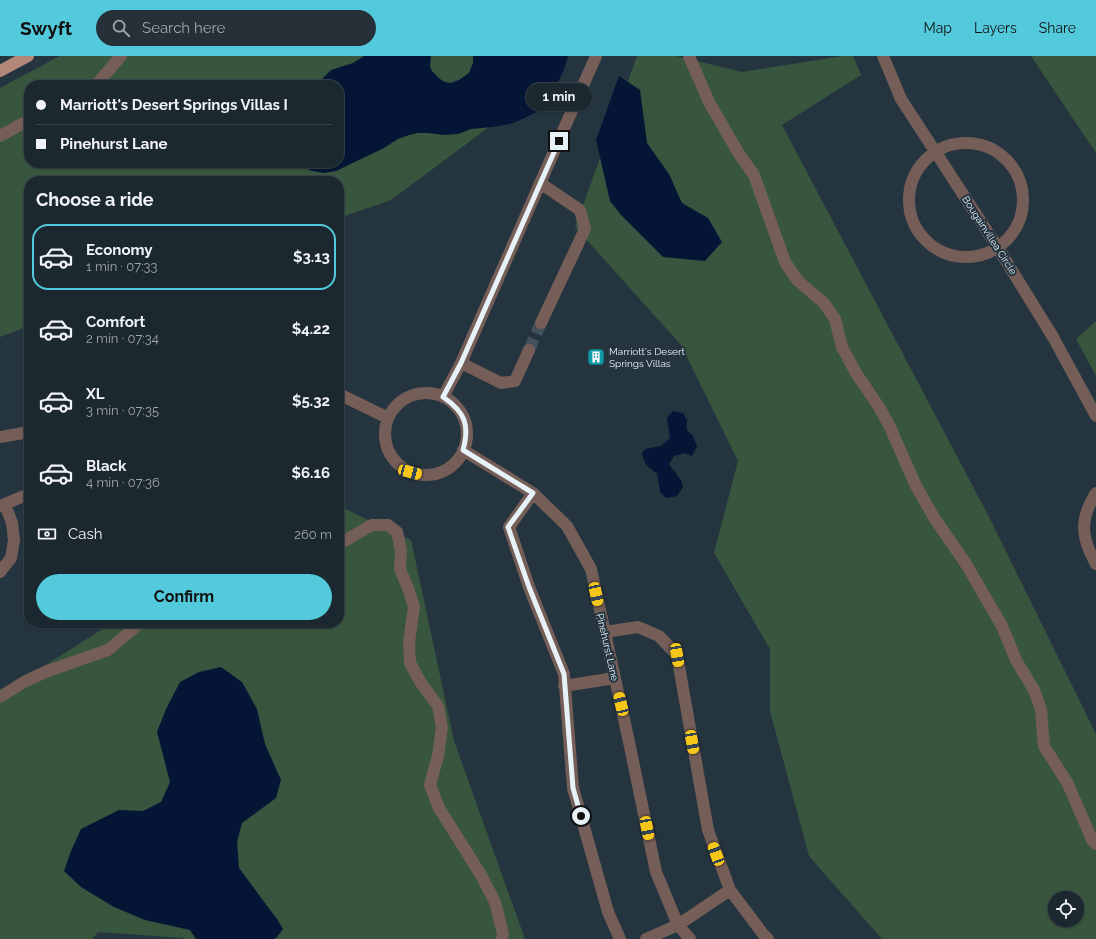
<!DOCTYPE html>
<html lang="en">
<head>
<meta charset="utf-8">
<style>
	:root { --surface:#1c2830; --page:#253038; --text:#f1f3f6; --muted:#a0a6ab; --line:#3a444c; --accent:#53cadc }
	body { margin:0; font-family:Raleway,sans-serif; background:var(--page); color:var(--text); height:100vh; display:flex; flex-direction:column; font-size:15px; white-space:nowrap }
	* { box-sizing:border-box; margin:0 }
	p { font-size:13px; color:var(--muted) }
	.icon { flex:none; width:22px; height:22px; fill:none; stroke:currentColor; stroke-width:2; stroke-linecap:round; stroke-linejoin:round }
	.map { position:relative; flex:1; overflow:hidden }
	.details { position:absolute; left:24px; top:120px; width:320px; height:452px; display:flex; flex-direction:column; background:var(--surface); border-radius:16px; box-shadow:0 1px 3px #0004,0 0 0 1px var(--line) }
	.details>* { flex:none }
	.guide { position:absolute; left:24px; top:24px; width:320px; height:88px; border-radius:16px; box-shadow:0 1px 3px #0004,0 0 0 1px var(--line); display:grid; align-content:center; height:88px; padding:0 12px; background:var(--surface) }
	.buttons { position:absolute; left:1048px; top:835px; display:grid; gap:8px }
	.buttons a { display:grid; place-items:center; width:36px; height:36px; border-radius:50%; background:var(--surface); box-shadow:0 1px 3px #0004,0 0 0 1px var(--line); font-size:20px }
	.end { position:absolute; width:18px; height:18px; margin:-9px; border:5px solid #e7f1f8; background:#111; box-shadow:0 0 0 2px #111 }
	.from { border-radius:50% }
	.bubble { position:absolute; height:28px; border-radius:14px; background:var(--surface); box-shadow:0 1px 3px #0004,0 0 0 1px var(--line); font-size:13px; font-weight:700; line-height:28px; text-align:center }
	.car { position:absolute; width:12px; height:24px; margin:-12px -6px; border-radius:5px; box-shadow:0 0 3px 1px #0007; background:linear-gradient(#f5c518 24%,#345 0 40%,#f5c518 0 76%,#345 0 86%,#f5c518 0) }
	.guide b { display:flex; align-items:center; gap:14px; height:38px; font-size:15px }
	.guide b+b { border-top:1px solid var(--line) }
	.guide i { width:10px; height:10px; background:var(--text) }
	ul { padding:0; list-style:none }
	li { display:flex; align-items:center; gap:12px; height:66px; margin:0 8px 6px; padding:0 4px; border:2px solid transparent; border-radius:16px }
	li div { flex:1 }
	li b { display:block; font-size:15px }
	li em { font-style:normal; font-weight:700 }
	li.selected { border-color:var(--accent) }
	li>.icon { width:36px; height:36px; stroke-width:1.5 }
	h2 { padding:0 12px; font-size:18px; line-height:48px }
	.pay { display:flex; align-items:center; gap:10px; height:44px; padding:0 12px; font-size:15px }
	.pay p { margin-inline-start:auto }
	.button { display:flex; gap:8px; margin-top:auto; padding:8px 12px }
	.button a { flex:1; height:46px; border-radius:24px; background:var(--accent); color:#111; font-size:16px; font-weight:700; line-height:46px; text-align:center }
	header { display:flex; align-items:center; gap:24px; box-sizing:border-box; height:56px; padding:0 20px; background:var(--accent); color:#111 }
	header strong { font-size:19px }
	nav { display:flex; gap:22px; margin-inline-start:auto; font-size:14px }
	.search { width:280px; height:36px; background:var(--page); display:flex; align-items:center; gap:10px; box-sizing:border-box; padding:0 14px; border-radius:22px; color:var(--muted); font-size:15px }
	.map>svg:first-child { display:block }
	.green { fill:#38563e; fill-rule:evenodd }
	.water { fill:#051536 }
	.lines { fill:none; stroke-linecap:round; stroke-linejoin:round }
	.minor-tunnel { stroke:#42515c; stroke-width:12; stroke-dasharray:12 6; stroke-linecap:butt }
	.minor { stroke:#745e57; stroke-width:12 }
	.major { stroke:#b38779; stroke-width:12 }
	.route { stroke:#e7f1f8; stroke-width:5 }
	.labels { text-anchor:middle; stroke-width:4; stroke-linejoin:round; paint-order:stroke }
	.street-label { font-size:10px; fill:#e7f1f8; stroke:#253540 }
	.poi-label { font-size:10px; fill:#e7f1f8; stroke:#253540; text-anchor:start }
</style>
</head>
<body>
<header>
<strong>Swyft</strong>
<div class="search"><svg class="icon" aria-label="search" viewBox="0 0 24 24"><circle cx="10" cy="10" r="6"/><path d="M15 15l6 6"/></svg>Search here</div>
<nav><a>Map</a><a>Layers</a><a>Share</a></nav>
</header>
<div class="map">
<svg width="1096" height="883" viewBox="0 0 1096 883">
	<rect width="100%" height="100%" fill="#253540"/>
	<path class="green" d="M 60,0 L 556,0 L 547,28 L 391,144 L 339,162 L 339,125 L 29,125 L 29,270 L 0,281 L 0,32 ZM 29,29 L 339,29 L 339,107 L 29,107 Z
		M 637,0 L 676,0 L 742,16 L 843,0 L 853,0 L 861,19 L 782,69 L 988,459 L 1096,678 L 1096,883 L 882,883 L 809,800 L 770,655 L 770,593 L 714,497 L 738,405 L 681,289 L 575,171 ZM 1055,842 L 1077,842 L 1077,864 L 1055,864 Z
		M 1031,0 L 1096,0 L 1096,97 Z
		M 1096,265 L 1096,320 L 1076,283 Z
		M 345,453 L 411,484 L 454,685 L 525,883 L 184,883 L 183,882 L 98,876 L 92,883 L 0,883 L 0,638 L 101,574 L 115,567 L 339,567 L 339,456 Z"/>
	<path class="water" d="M 364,0 L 431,0 L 430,10 L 432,15 L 440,23 L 445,26 L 450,27 L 459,24 L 469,17 L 473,7 L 473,0 L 568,0 L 564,14 L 559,24 L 548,44 L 542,51 L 539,55 L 518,65 L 510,68 L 492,71 L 471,73 L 458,78 L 444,79 L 428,77 L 417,77 L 409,79 L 398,83 L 384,92 L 336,115 L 324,117 L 312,115 L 294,107 L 339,107 L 339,29 L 318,29 L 322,23 L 331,14 L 353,7 Z
		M 619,20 L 640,34 L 647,87 L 669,118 L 682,147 L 708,162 L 722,186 L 705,205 L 663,201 L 621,159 L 610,145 L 596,84 Z
		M 673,355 L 683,357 L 687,364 L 687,374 L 693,380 L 697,390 L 692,400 L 685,397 L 674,400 L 669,408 C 675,418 681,420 683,431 L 677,440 L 666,442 L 660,436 L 657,417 C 648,412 644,408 642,397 L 645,393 L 661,390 L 670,382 L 667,362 Z
		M 221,611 L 242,626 L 257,653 L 265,688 L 281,724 L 276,742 L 242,767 L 237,786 L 239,812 L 277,863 L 283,873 L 277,881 L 274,883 L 196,883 L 190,874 L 145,864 L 114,851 L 81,831 L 64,815 L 71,795 L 81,773 L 119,754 L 143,755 L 161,746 L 170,726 L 157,676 L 166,653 L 180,626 L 199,616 Z"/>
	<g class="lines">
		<path class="minor-tunnel" d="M 529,294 L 541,267"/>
		<path class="minor" d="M 689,0 L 709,46 L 739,98 L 754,119 L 785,206 L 798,225 L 824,247 L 835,263 L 842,291 L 856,317 L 879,351 L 889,369 L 916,430 L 935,463 L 966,508 L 1002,570 L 1016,604 L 1034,634 L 1041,654 L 1044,690 L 1068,728 L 1092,784 L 1096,788
			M 883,0 L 901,43 L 998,192 L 1053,281 L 1096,360
			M 96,29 L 121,0
			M 0,80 L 29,64
			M909 144a57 57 0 1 1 114 0a57 57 0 1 1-114 0Z
			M 540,127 L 580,154 L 585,173 L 541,267
			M 461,307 L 501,327 L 515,325 L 529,294
			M385 378a41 41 0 1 1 82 0a41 41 0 1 1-82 0Z
			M 339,338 L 388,362
			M 443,341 L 461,307 L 596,0
			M 0,381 L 29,376
			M 463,394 L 533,437 L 567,470 L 591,513 L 629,686 L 656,816 L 678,869 L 690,883
			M 533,437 L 509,471 L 529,531 L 564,618 L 573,732 L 608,856 L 620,883
			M 1096,437 C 1079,464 1081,481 1096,508
			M 0,450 L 29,438
			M 339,488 L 372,469 L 388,469 L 397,476 L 401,495 L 400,513 L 408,532 L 414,551 L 409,586 L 410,607 L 421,627 L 438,650 L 442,672 L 438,700 L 430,729 L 439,752 L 481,819 L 495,846 L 503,878 L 502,883
			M 0,516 L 11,502 L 14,484 L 12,467 L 5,448
			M 605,576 L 638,571 L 659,580 L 677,599 L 708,774 L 730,834 L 763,878 L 768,883
			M 564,630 L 615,622
			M 0,641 L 24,626 L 45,616 L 108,594 L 140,567
			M 646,883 L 678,869 L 730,834"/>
		<path class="major" d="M 0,15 L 28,0"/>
	</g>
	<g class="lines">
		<path class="route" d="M 559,85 L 461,307 L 443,341 C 465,356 470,369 463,394 L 533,437 L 508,471 L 529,531 L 564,618 L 573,732 L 581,760"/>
	</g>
	<defs>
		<g id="building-square" transform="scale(0.9)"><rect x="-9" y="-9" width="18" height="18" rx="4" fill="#0f9aa8" stroke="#253540"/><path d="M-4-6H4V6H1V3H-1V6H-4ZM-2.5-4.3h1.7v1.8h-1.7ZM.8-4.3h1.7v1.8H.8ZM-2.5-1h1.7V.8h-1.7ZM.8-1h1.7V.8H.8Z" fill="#fff"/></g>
	</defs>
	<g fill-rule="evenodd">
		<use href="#building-square" x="596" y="301"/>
	</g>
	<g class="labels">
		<g class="street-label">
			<text transform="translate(990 179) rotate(57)" y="4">Bougainvillea Circle</text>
			<text transform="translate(608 591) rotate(77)" y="4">Pinehurst Lane</text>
		</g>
		<g class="poi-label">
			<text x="609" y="299">Marriott's Desert<tspan x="609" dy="12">Springs Villas</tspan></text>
		</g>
	</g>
</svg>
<div class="buttons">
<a><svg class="icon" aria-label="locate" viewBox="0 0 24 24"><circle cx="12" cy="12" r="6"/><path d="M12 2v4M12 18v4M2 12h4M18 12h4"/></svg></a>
</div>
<i class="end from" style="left:581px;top:760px"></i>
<i class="end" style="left:559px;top:85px"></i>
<div class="bubble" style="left:526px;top:27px;width:66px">1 min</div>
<i class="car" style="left:410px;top:416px;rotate:105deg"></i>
<i class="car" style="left:596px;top:538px;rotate:168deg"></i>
<i class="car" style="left:677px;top:599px;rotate:170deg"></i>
<i class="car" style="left:621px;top:648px;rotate:347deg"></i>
<i class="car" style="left:692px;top:686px;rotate:170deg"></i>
<i class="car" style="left:647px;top:772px;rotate:169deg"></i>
<i class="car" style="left:716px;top:798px;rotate:340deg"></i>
<div class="guide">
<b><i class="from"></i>Marriott's Desert Springs Villas I</b>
<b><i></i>Pinehurst Lane</b>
</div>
<section class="details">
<h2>Choose a ride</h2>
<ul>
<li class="selected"><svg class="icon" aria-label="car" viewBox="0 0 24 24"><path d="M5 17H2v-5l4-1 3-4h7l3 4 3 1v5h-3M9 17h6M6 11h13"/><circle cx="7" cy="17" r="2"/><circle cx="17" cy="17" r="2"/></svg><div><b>Economy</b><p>1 min · 07:33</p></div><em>$3.13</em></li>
<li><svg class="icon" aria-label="car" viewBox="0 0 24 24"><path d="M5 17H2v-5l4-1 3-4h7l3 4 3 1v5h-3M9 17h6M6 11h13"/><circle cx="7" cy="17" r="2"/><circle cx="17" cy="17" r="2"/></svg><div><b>Comfort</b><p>2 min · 07:34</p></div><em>$4.22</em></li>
<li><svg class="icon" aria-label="car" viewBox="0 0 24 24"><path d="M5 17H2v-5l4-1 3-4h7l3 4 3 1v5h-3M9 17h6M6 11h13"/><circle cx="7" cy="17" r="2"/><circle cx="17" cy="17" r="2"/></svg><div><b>XL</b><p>3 min · 07:35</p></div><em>$5.32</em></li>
<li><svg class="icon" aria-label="car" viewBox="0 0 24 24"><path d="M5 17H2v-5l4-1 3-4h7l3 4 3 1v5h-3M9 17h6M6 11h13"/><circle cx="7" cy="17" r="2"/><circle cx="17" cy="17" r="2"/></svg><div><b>Black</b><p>4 min · 07:36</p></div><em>$6.16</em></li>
</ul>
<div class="pay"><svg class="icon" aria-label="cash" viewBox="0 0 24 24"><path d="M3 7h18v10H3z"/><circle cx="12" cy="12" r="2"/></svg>Cash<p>260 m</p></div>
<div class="button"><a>Confirm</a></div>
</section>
</div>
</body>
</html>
